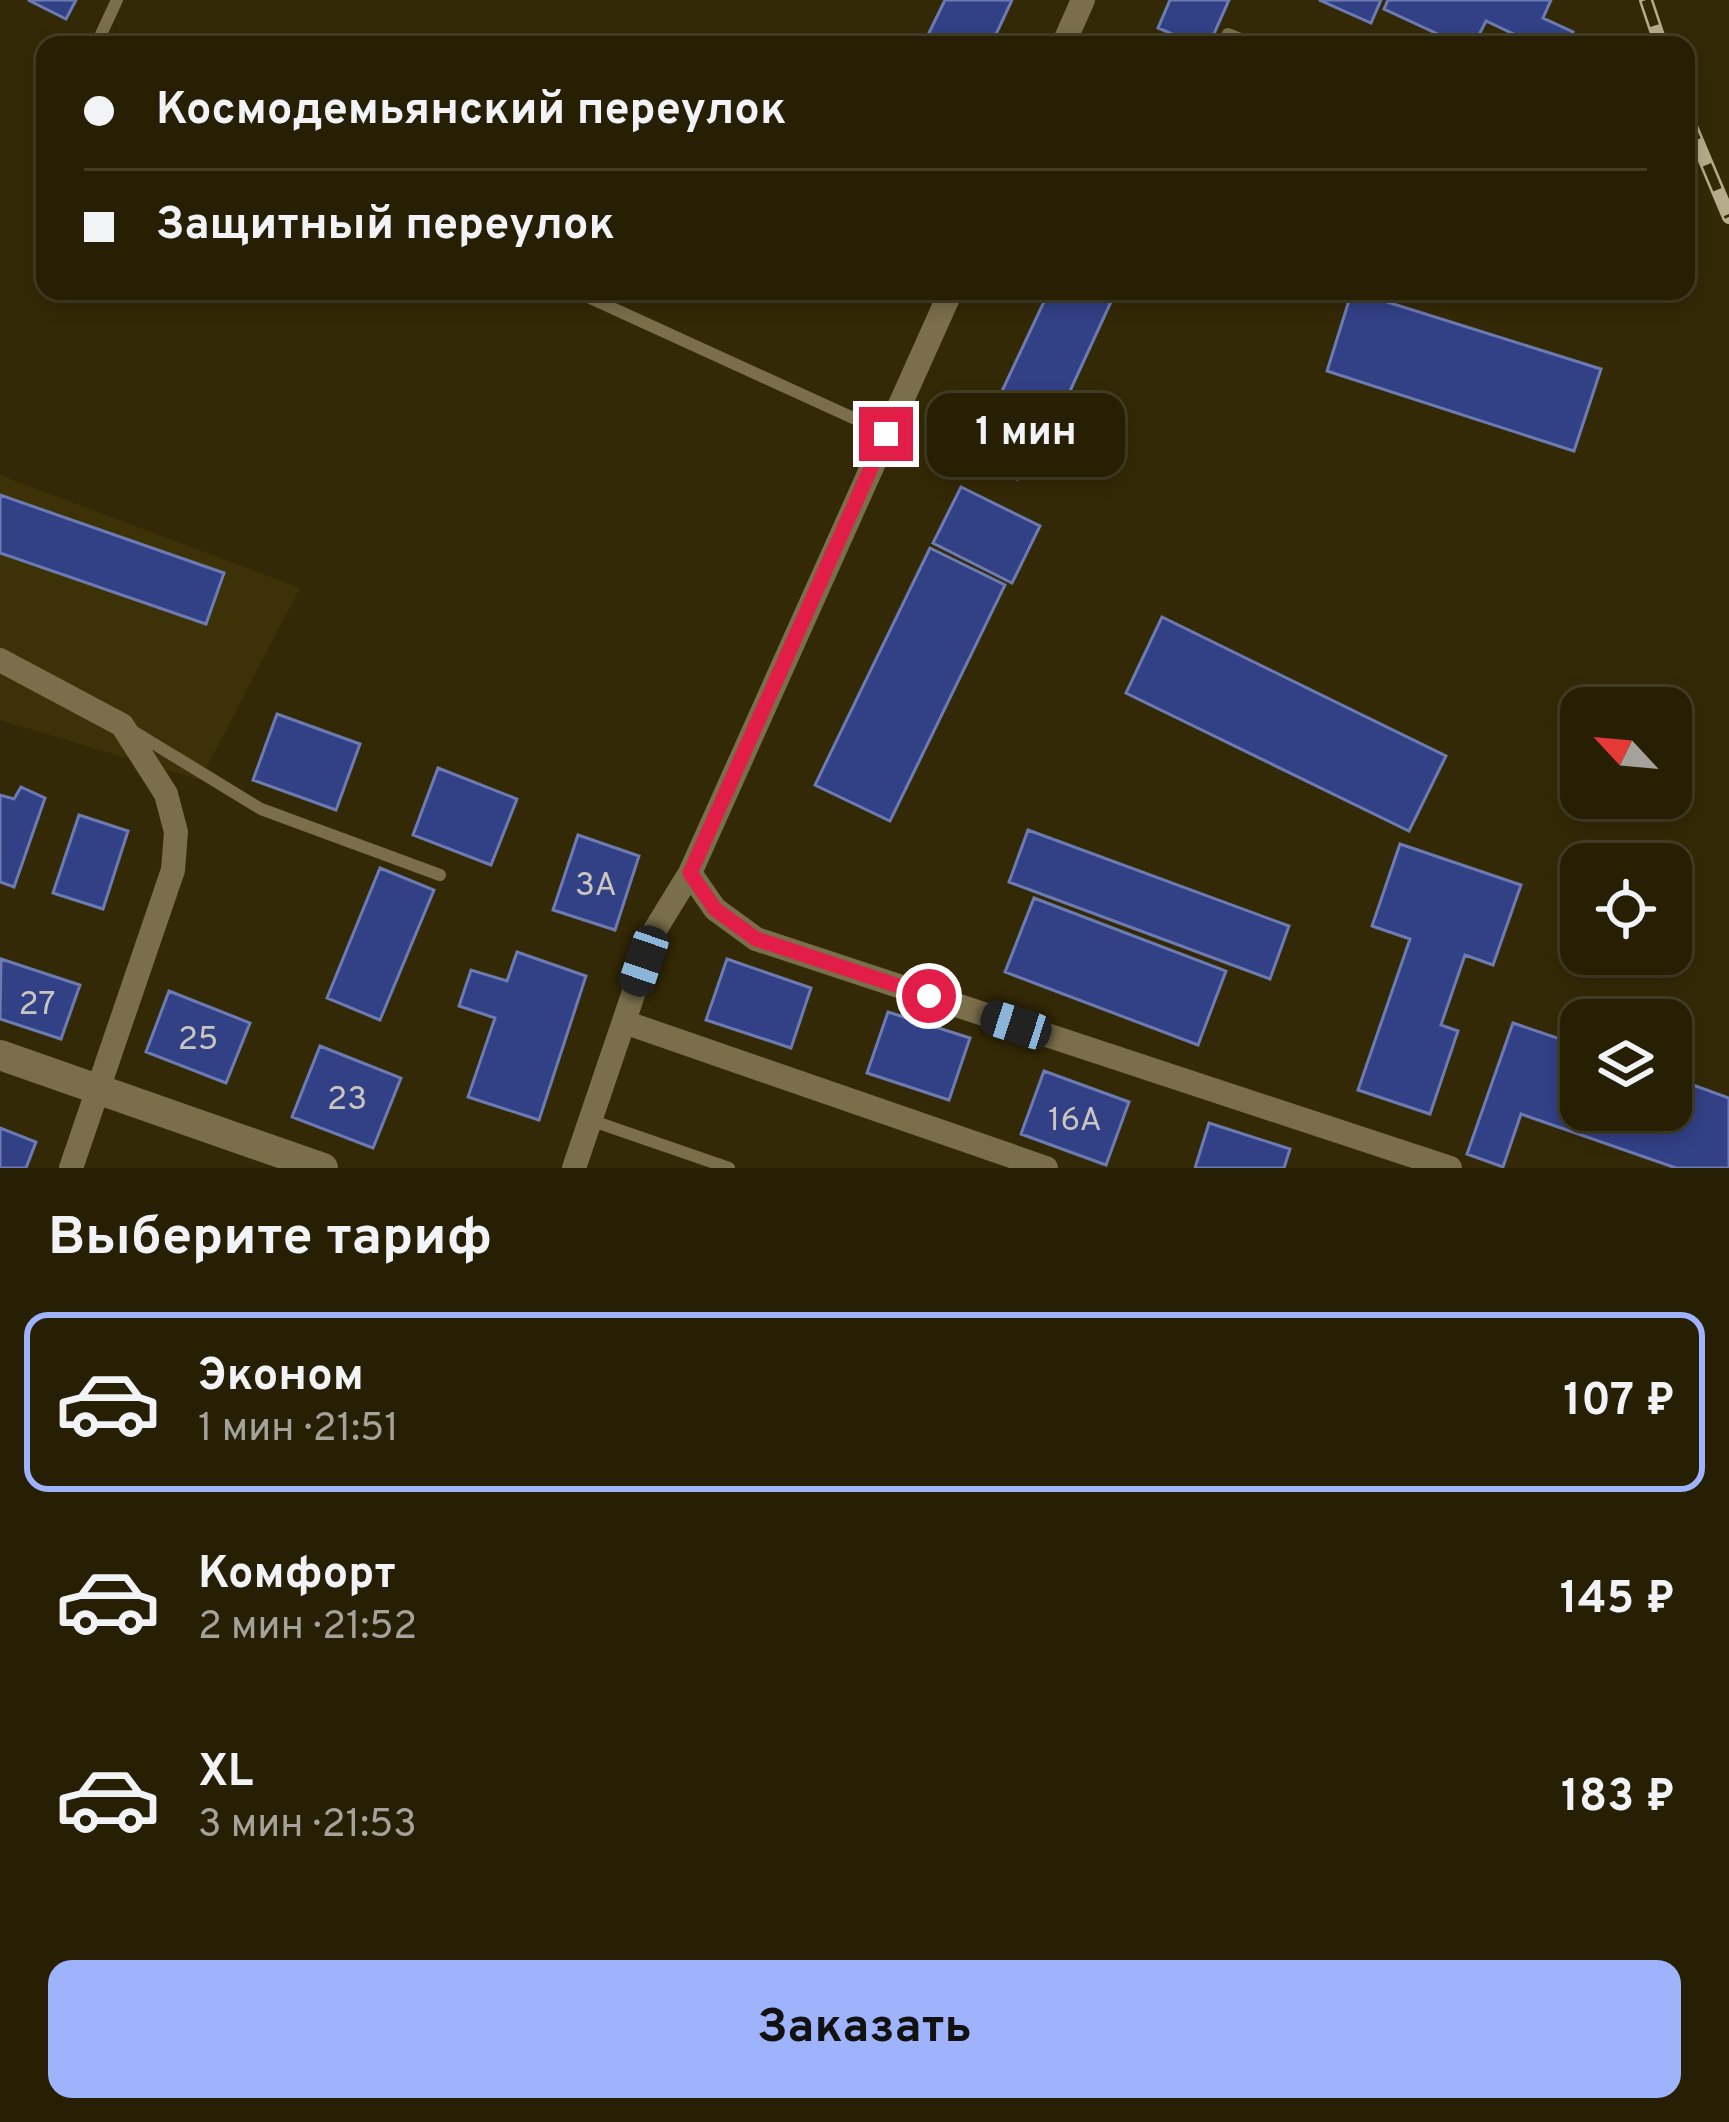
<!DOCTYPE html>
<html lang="ru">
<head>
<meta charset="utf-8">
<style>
	:root { --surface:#271f04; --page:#332c13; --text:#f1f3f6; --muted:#a4a29a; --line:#433d26; --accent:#9fb3fd }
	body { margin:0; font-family:Overpass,sans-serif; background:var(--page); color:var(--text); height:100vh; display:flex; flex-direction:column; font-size:45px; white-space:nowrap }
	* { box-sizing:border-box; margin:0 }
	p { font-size:39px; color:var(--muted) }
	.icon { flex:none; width:66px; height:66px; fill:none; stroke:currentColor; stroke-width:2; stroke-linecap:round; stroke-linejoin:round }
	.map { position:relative; height:1168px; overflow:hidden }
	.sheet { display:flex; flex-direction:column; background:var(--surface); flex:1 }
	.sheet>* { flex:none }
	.guide { position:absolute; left:36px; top:36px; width:1659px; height:264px; border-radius:24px; box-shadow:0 6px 18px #0003,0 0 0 3px var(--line); display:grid; align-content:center; height:264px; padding:0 48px; background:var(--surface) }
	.needle { width:78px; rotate:296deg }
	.controls { position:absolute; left:1560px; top:687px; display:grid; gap:24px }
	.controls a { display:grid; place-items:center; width:132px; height:132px; border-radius:24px; background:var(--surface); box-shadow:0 6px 18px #0003,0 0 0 3px var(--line); font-size:60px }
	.end { position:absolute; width:54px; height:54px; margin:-27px; border:15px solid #e11d48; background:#fff; box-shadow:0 0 0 6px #fff }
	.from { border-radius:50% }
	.bubble { position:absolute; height:84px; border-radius:24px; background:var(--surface); box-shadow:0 6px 18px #0003,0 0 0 3px var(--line); font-size:39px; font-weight:700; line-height:84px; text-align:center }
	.car { position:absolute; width:36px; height:72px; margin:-36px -18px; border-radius:15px; box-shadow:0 0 9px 3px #0007; background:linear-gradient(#222 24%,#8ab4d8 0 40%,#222 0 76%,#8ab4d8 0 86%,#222 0) }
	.guide b { display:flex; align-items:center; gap:42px; height:114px; font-size:45px }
	.guide b+b { border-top:3px solid var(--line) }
	.guide i { width:30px; height:30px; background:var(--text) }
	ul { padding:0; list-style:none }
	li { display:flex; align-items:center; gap:36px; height:180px; margin:0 24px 18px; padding:0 24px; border:6px solid transparent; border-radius:24px }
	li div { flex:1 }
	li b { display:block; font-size:45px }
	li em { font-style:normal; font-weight:700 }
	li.on { border-color:var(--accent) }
	li>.icon { width:108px; height:108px; stroke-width:1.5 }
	h2 { padding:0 48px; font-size:54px; line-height:144px }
	.action { display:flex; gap:24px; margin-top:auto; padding:24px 48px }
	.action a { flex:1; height:138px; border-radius:24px; background:var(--accent); color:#111; font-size:48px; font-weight:700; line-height:138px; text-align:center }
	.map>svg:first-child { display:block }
	.built { fill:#3d3108 }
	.building { fill:#324086; stroke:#6c7bb2; stroke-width:3 }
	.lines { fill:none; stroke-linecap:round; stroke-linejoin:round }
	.service { stroke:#7a6e4b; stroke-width:12 }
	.minor { stroke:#7a6e4b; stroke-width:24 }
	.tertiary { stroke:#7a6e4b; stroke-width:30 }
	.rail-casing { stroke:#b6ab8a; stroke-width:14 }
	.rail { stroke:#342906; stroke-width:9; stroke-dasharray:27; stroke-linecap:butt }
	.route { stroke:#e11d48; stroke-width:15 }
	.labels { text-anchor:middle; stroke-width:12; stroke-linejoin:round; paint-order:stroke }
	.number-label { font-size:33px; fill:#cac6bf }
</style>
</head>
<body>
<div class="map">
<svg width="1729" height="1168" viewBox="0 0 1729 1168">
	<rect width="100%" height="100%" fill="#342906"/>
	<path class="built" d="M 0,475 L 300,588 L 200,780 L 0,720 Z"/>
	<path class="building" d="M 28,0 L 76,0 L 66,19 Z
		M 945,0 L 1012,0 L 991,45 L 923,45 Z
		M 1170,0 L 1229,0 L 1209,45 L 1197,45 L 1158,28 Z
		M 1319,0 L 1381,0 L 1371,23 Z
		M 1388,0 L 1551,0 L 1543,18 L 1573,32 L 1566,45 L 1537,45 L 1486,21 L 1474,45 L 1440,45 L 1444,37 L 1384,9 Z
		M 1049,291 L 1116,291 L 1053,428 L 1043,423 L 1017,479 L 987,465 L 995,448 L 979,440 Z
		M 1352,291 L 1601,369 L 1574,451 L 1327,371 Z
		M 961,487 L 1040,526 L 1012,583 L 933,543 Z
		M 0,495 L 224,573 L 206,624 L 0,553 Z
		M 930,548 L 1005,585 L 890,821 L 815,785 Z
		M 1162,617 L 1446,756 L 1409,831 L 1126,693 Z
		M 277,714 L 360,744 L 336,810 L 253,780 Z
		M 438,768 L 517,799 L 491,865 L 413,835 Z
		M 21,787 L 45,798 L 14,887 L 0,882 L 0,795 L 14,799 Z
		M 79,815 L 128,831 L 103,909 L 53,893 Z
		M 1028,830 L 1289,926 L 1270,979 L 1009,882 Z
		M 578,835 L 639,856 L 615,930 L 553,910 Z
		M 1400,844 L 1521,885 L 1493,965 L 1465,955 L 1441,1025 L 1458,1031 L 1430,1114 L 1358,1090 L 1410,939 L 1372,926 Z
		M 380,868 L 434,890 L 380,1020 L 327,998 Z
		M 1034,898 L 1226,971 L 1198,1045 L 1005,972 Z
		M 517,952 L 586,976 L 539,1120 L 468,1097 L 495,1018 L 459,1006 L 471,970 L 507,981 Z
		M 1,959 L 80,985 L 61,1039 L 0,1019 Z
		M 727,959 L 811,988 L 791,1048 L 706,1020 Z
		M 169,991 L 250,1023 L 226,1083 L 146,1052 Z
		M 888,1012 L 970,1038 L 949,1100 L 867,1073 Z
		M 1513,1023 L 1581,1046 L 1581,1110 L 1671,1110 L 1671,1077 L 1729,1098 L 1729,1168 L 1676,1168 L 1521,1114 L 1503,1167 L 1467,1154 Z
		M 320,1046 L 401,1078 L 373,1148 L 292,1117 Z
		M 1044,1071 L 1129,1102 L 1106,1165 L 1021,1134 Z
		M 1209,1123 L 1290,1149 L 1284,1168 L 1195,1168 Z
		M 0,1128 L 36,1142 L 26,1168 L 0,1168 Z"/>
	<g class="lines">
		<path class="service" d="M 1228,34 L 1257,45
			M 96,45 L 117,0
			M 575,291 L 886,433
			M 133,731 L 261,809 L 440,875
			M 590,1120 L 729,1168"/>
		<path class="minor" d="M 1063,45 L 1083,0
			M 0,660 L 122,725 L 166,794 L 176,832 L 173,870 L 71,1168
			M 690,873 L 715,909 L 756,939 L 1450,1168
			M 624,1022 L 1046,1168
			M 574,1168 L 655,930 L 690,873 L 951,291"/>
		<path class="tertiary" d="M 0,1055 L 323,1168"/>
		<g class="rail-casing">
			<path id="rail" d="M 1646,0 L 1661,45
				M 1686,115 L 1729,217"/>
		</g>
		<use href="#rail" class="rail"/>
	</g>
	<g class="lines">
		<path class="route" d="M 886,434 L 690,873 L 715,909 L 756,939 L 929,996"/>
	</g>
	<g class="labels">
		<g class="number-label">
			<text x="596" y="895">3А</text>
			<text x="37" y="1014">27</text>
			<text x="198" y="1049">25</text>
			<text x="347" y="1109">23</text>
			<text x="1075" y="1130">16А</text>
		</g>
	</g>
</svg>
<div class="controls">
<a><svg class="needle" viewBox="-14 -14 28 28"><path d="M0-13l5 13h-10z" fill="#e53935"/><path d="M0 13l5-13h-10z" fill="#a4a29a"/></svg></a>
<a><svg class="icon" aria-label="locate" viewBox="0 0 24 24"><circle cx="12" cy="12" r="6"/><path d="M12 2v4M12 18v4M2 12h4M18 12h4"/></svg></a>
<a><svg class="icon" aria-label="layers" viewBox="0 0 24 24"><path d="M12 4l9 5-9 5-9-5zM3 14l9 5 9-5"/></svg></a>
</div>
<i class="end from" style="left:929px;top:996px"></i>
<i class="end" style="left:886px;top:434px"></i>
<div class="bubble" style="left:927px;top:393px;width:198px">1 мин</div>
<i class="car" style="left:644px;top:961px;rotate:199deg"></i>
<i class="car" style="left:1016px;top:1025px;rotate:288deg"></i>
<div class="guide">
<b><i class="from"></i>Космодемьянский переулок</b>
<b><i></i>Защитный переулок</b>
</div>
</div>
<section class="sheet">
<h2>Выберите тариф</h2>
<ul>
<li class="on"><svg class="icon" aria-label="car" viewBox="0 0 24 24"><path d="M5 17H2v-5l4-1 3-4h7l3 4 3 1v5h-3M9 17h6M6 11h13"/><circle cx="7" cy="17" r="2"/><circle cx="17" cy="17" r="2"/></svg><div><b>Эконом</b><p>1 мин · 21:51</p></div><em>107 ₽</em></li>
<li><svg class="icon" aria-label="car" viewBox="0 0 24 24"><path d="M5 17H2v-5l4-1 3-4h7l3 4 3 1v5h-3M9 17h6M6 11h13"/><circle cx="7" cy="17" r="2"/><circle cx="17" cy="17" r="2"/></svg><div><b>Комфорт</b><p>2 мин · 21:52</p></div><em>145 ₽</em></li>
<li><svg class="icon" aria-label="car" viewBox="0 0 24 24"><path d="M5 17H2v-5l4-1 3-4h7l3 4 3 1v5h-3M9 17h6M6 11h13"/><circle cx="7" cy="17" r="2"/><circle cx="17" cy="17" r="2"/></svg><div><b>XL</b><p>3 мин · 21:53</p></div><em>183 ₽</em></li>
</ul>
<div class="action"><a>Заказать</a></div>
</section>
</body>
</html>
